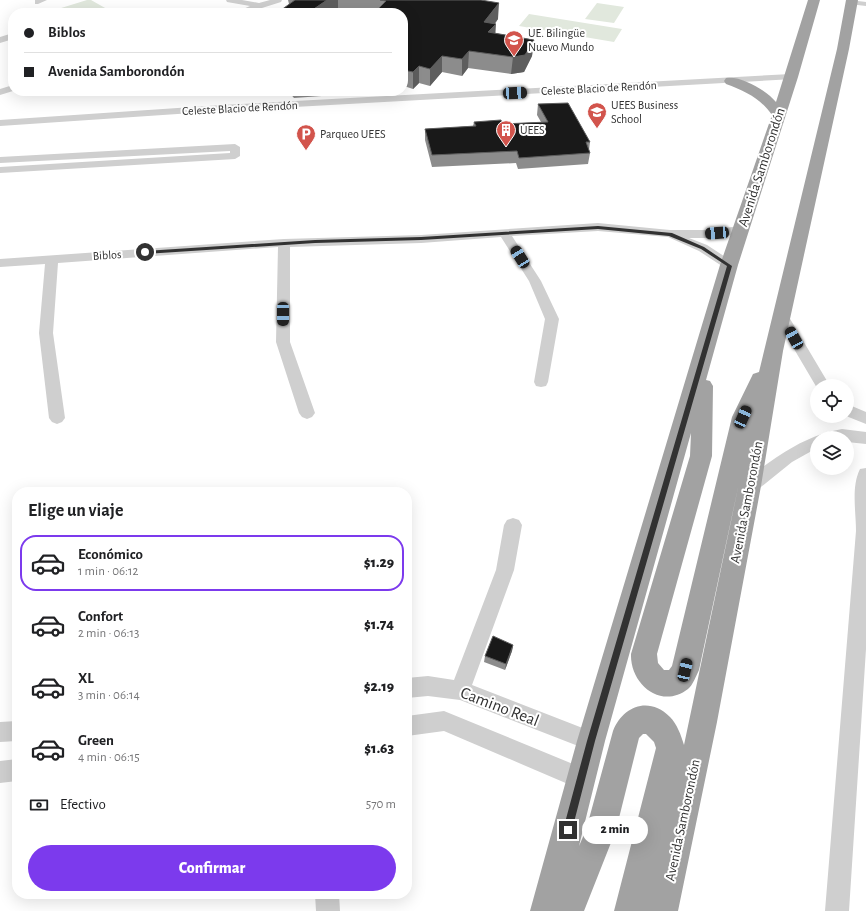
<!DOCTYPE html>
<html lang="es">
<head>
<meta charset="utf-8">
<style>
	:root { --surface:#fff; --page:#f2f2f2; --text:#202124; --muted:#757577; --line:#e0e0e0; --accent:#7c3aed }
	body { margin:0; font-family:"Alegreya Sans",sans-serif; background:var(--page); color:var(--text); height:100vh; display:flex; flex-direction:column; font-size:15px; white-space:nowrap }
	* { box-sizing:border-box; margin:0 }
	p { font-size:13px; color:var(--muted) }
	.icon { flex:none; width:22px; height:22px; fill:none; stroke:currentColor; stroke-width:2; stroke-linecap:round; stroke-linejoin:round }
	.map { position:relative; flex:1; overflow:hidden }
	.drawer { position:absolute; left:12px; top:487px; width:400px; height:412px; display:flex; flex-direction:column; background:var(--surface); border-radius:16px; box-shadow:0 4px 16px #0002 }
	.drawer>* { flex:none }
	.guide { position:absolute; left:8px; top:8px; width:400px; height:88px; border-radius:16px; box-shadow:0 4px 16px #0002; display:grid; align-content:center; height:88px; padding:0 16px; background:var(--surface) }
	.tools { position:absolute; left:810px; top:379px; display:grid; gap:8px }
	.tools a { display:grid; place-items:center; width:44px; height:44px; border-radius:50%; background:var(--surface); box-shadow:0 4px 16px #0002; font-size:20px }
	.end { position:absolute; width:18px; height:18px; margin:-9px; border:5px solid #323232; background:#fff; box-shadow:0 0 0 2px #fff }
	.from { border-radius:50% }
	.bubble { position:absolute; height:28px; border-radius:14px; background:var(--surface); box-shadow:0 4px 16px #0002; font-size:13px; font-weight:800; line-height:28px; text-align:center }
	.car { position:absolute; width:12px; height:24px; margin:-12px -6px; border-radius:5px; box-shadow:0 0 3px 1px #0007; background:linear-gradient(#222 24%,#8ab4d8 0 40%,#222 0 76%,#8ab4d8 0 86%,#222 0) }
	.guide b { display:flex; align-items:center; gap:14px; height:38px; font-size:15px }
	.guide b+b { border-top:1px solid var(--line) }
	.guide i { width:10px; height:10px; background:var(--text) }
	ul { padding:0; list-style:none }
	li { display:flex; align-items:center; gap:12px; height:56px; margin:0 8px 6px; padding:0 8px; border:2px solid transparent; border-radius:16px }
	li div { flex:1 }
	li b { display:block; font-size:15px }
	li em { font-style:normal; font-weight:800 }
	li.on { border-color:var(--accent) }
	li>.icon { width:36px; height:36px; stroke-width:1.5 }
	h2 { padding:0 16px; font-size:18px; line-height:48px }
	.pay { display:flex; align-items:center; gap:10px; height:44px; padding:0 16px; font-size:15px }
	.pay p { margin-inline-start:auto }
	.action { display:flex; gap:8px; margin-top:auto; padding:8px 16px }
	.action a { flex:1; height:46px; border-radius:24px; background:var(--accent); color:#fff; font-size:16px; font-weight:800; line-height:46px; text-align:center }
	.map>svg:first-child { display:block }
	.green { fill:#e1e8dd }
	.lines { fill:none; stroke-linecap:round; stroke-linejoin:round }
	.minor { fill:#cfcfcf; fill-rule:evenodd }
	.trunk { fill:#a2a2a2; fill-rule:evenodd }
	.wall { fill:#8c8c8c }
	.shaded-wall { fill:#5e5e5e }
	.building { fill:#191919; stroke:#5e5e5e }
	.route { fill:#323232 }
	.labels { text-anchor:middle; stroke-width:4; stroke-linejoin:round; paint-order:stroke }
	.far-poi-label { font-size:12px; fill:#323232; stroke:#fff; text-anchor:start }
	.far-street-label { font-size:12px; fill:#323232; stroke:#fff }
	.street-label { font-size:14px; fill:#323232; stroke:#fff }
	.near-street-label { font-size:17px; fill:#323232; stroke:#fff }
</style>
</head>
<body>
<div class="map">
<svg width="866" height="911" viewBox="0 0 866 911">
	<rect width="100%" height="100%" fill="#fff"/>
	<path class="green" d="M 87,0 L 91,0 L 114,13 L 45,13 Z
		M 597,3 L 624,7 L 614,23 L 585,19 Z
		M 529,14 L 622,29 L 614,42 L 519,26 Z"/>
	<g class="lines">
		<path class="minor" d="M 35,0 L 47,0 L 38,4 L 35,4 Z
			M 226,0 L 242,0 L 259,3 L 270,0 L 282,0 L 281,2 L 246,13 L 234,13 L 250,6 L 227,2 Z
			M 850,0 L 866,2 L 866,6 L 849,4 L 848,2 Z
			M 13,33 L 13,39 L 0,43 L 0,37 Z
			M 791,74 L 794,75 L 796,77 L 794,79 L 222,111 L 0,126 L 0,120 L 222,105 Z
			M 13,85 L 13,91 L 0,95 L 0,89 Z
			M 235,144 L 240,147 L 240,156 L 235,159 L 0,173 L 0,167 L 230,153 L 230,151 L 0,163 L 0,157 Z
			M 598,223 L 670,230 L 709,230 L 740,226 L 744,227 L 746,230 L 744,233 L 740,234 L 709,238 L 689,238 L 707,245 L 733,262 L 735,265 L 733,268 L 725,268 L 699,251 L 668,237 L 598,231 L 512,236 L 541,281 L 559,319 L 548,382 L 546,386 L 541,387 L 536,386 L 534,382 L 545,319 L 529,281 L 501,237 L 421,243 L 290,247 L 290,342 L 315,413 L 312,417 L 307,419 L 302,417 L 299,413 L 276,342 L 278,247 L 58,263 L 53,333 L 65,418 L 62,422 L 57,424 L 52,422 L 49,418 L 39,333 L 45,264 L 0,267 L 0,259 L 284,239 L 421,235 Z
			M 781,311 L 786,312 L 830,386 L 817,386 L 817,388 L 774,315 L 776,312 Z
			M 847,404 L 866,412 L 866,424 L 846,416 Z
			M 842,429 L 866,432 L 866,444 L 847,442 L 847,438 L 817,438 L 817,448 L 792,462 L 756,491 L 750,493 L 744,491 L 742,486 L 744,481 C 776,457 803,436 842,429 Z
			M 866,468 L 866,649 L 849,911 L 825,911 L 856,531 C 856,511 851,487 860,469 Z
			M 513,518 L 519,520 L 522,525 L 514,570 L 472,685 L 598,734 L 601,741 L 598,748 L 591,751 L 460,700 L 428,696 L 407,698 L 407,678 L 428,676 L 454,680 L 496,570 L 504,525 L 507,520 Z
			M 444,711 L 590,771 L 593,779 L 590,787 L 582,790 L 444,731 L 407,736 L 407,716 Z
			M 17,721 L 17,741 L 0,742 L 0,722 Z
			M 17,759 L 17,781 L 0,783 L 0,761 Z
			M 315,894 L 339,894 L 340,911 L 316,911 Z"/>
		<path class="trunk" d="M 808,0 L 820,0 L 798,77 L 738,265 L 706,380 L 710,381 L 713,386 L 712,456 L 657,654 L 658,663 L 664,670 L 669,670 L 672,666 L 732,417 L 753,374 L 759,372 L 837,49 L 846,0 L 858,0 L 849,49 L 783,351 L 761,486 L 717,722 L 678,911 L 614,911 L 656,748 L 654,742 L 646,734 L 643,734 L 639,738 L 616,830 L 584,911 L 530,911 L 577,741 L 720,265 L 772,115 C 760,98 745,91 726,84 L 724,81 L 726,78 C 741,75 767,91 776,102 ZM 691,433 L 690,456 L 631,654 C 630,684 661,710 688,689 C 693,685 696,676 699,670 L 739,483 L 684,745 C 681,735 677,724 670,717 C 649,696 623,706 613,731 L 586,830 L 579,846 L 605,741 Z"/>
	</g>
	<path class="wall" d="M 288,0 L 481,0 L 498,19 L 495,24 L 495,33 L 534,40 L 532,56 L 524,72 L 511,74 L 468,68 L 462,76 L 442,72 L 430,86 L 419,83 L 413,89 L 404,86 L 403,87 L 403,13 L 365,13 L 338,8 L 289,4 Z
		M 288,91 L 390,91 L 294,98 Z
		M 538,104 L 590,142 L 589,150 L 590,153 L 588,164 L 518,169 L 516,163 L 432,167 L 425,140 L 425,129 L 473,126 L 474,122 L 502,124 L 541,122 L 537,115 Z
		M 513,645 L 512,651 L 505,670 L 484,662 L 485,656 Z"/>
	<path class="shaded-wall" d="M 327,0 L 338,0 L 338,8 L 332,13 L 308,13 Z
		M 499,3 L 498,19 L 490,29 L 496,24 L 495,40 L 488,32 L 484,22 Z
		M 534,40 L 532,56 L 524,72 L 511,74 L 513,57 Z
		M 469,51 L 468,68 L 462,76 L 462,59 Z
		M 442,56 L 442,72 L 430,86 L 430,69 Z
		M 419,66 L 419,83 L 413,89 L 413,72 Z
		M 403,69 L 404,86 L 403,87 Z
		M 513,645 L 512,651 L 505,670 L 506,664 Z"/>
	<path class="building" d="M 295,0 L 327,0 L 308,13 L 277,13 Z
		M 380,0 L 481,0 L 499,3 L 484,22 L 496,24 L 488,32 L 534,40 L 525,55 L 513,57 L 469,51 L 462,59 L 442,56 L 430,69 L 419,66 L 413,72 L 403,70 L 403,13 L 374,13 L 386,1 Z
		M 568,103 L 590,142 L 586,142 L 590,153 L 519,158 L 517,151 L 432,155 L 425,129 L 476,126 L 474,122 L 501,120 L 502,124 L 548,122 L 538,104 Z
		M 493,636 L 513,645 L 506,664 L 485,656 Z"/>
	<path class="route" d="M 598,226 L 672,233 L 704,247 L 732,266 L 595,741 L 572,830 L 571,833 L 568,834 L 564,833 L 563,830 L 587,741 L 727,266 L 701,249 L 669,236 L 598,229 L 421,240 L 315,243 L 145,254 L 142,252 L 145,251 L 315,240 L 421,237 Z"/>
	<defs>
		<g id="school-pin" transform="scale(1)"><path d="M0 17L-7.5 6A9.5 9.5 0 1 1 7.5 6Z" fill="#d2544c" stroke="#fff"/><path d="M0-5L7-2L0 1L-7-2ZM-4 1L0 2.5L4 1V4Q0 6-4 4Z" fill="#fff"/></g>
		<g id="university-pin" transform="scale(1)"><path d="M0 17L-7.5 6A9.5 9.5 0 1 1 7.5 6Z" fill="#d2544c" stroke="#fff"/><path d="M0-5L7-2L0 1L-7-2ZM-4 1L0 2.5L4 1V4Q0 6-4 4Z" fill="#fff"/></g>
		<g id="building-pin" transform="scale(1)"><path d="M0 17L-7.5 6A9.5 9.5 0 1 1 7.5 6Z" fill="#d2544c" stroke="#fff"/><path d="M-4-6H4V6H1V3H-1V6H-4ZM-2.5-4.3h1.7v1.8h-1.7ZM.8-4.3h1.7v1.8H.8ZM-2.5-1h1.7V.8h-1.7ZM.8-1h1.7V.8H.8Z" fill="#fff"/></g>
		<g id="parking-pin" transform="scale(1)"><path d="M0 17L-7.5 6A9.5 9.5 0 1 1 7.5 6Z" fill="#d2544c" stroke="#fff"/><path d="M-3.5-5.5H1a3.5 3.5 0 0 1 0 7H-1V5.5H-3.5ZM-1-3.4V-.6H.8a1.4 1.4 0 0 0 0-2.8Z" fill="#fff"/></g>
	</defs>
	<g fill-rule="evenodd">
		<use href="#school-pin" x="514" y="40"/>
		<use href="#university-pin" x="597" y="112"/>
		<use href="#building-pin" x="506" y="130"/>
		<use href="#parking-pin" x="306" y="134"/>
	</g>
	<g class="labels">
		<g class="far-poi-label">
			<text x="528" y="37">UE. Bilingüe<tspan x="528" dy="14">Nuevo Mundo</tspan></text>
			<text x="611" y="109">UEES Business<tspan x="611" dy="14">School</tspan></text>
			<text x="520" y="134">UEES</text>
			<text x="320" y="138">Parqueo UEES</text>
		</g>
		<g class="far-street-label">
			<text transform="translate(599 88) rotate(-3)" y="4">Celeste Blacio de Rendón</text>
			<text transform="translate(240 108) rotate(-3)" y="4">Celeste Blacio de Rendón</text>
			<text transform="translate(107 255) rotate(-4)" y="4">Biblos</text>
		</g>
		<g class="street-label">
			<text transform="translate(761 167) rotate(-72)" y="5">Avenida Samborondón</text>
			<text transform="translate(746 502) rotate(-79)" y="5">Avenida Samborondón</text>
			<text transform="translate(682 820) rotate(-78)" y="5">Avenida Samborondón</text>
		</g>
		<g class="near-street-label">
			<text transform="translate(500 706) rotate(21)" y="6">Camino Real</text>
		</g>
	</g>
</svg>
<div class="tools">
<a><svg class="icon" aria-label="locate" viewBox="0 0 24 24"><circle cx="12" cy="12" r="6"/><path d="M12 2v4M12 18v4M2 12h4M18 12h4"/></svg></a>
<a><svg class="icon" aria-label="layers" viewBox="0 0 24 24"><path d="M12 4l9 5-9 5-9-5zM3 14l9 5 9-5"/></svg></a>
</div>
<i class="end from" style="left:145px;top:252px"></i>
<i class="end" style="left:568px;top:830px"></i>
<div class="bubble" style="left:582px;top:816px;width:66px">2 min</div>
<i class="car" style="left:515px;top:93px;rotate:87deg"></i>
<i class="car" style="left:717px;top:233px;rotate:266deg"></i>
<i class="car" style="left:520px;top:257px;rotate:328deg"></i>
<i class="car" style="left:283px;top:314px;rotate:180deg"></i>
<i class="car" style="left:794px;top:338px;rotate:331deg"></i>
<i class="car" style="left:743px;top:417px;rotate:24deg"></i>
<i class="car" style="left:685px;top:670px;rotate:13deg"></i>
<div class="guide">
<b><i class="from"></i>Biblos</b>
<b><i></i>Avenida Samborondón</b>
</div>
<section class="drawer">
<h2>Elige un viaje</h2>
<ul>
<li class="on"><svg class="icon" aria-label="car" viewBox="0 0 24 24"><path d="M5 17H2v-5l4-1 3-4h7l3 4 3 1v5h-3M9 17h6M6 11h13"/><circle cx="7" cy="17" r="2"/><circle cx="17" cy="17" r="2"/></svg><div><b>Económico</b><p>1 min · 06:12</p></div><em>$1.29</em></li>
<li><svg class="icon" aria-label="car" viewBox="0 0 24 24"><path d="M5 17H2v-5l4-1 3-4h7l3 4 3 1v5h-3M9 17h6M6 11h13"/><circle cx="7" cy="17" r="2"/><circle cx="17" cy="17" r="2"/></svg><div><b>Confort</b><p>2 min · 06:13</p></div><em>$1.74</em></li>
<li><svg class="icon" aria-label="car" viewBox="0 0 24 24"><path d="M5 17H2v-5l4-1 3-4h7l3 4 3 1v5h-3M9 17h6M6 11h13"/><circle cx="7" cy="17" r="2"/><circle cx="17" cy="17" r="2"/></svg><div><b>XL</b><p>3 min · 06:14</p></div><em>$2.19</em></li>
<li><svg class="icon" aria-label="car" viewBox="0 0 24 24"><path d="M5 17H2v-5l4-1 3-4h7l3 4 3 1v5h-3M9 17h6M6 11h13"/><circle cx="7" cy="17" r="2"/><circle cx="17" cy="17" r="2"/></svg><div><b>Green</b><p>4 min · 06:15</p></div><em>$1.63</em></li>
</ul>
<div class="pay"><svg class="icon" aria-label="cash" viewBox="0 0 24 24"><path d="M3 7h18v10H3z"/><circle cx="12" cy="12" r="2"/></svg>Efectivo<p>570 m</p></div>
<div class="action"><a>Confirmar</a></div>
</section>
</div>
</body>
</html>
